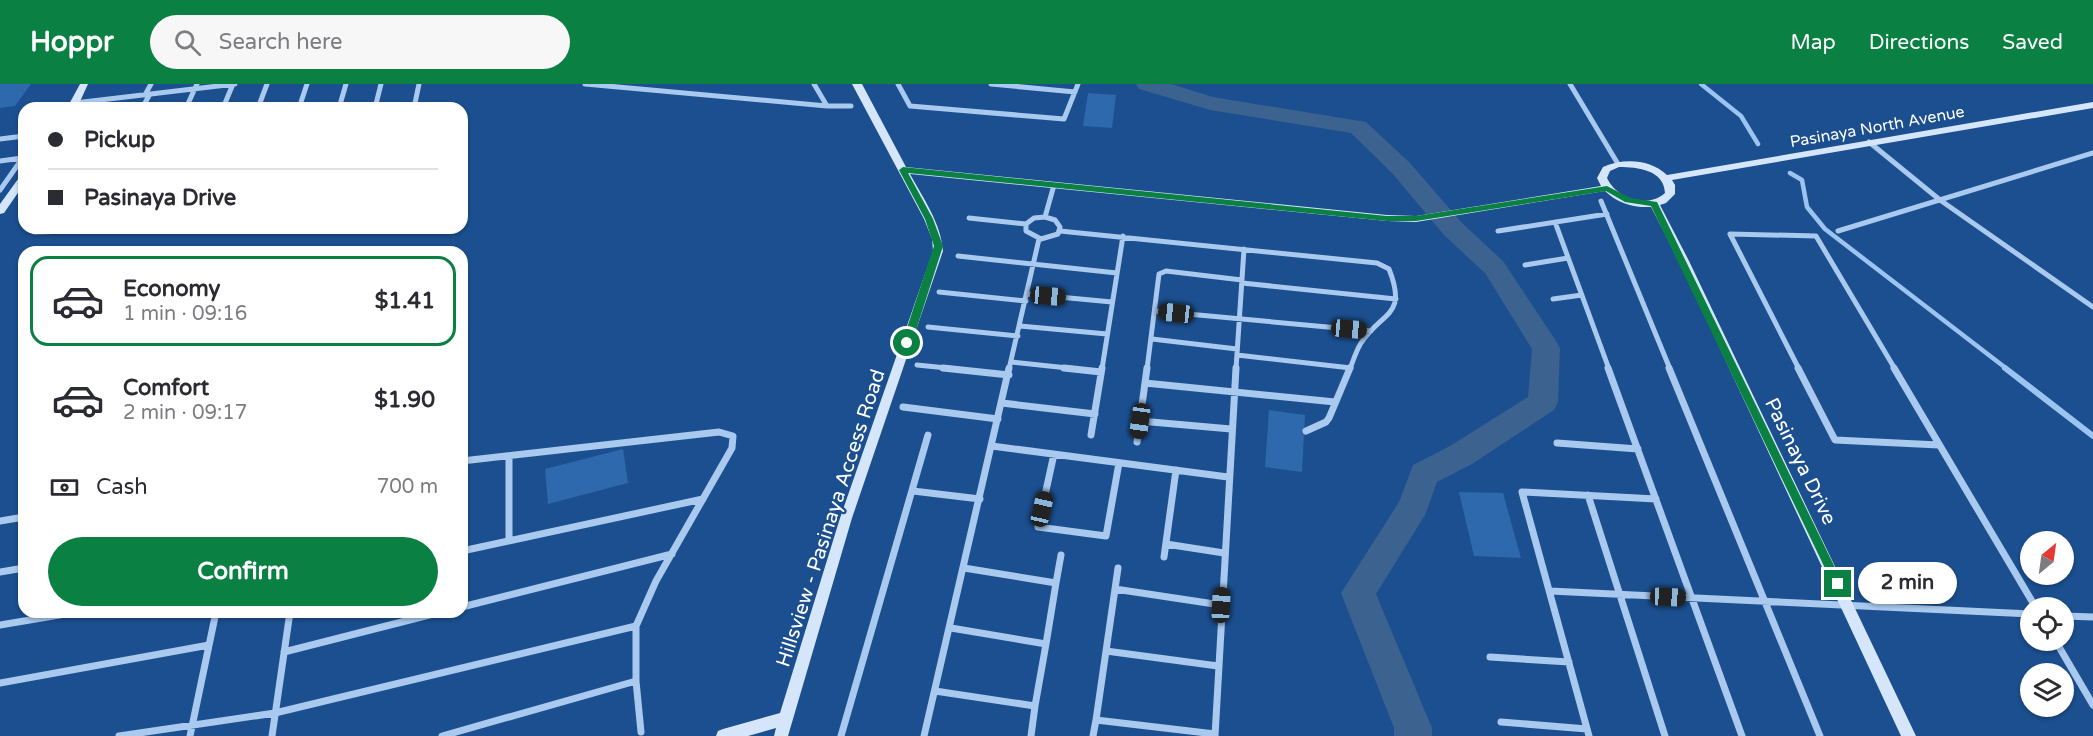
<!DOCTYPE html>
<html lang="en">
<head>
<meta charset="utf-8">
<style>
	:root { --surface:#fff; --page:#f7f7f7; --text:#2b2b33; --muted:#7c7c81; --line:#e1e1e2; --accent:#0b8043 }
	body { margin:0; font-family:"Varela Round",sans-serif; background:var(--page); color:var(--text); height:100vh; display:flex; flex-direction:column; font-size:22px; white-space:nowrap }
	* { box-sizing:border-box; margin:0 }
	p { font-size:20px; color:var(--muted) }
	.icon { flex:none; width:33px; height:33px; fill:none; stroke:currentColor; stroke-width:2; stroke-linecap:round; stroke-linejoin:round }
	.map { position:relative; flex:1; overflow:hidden }
	.panel { position:absolute; left:18px; top:162px; width:450px; height:372px; display:flex; flex-direction:column; background:var(--surface); border-radius:18px; box-shadow:0 2px 4px #0004 }
	.panel>* { flex:none }
	.guide { position:absolute; left:18px; top:18px; width:450px; height:132px; border-radius:18px; box-shadow:0 2px 4px #0004; display:grid; align-content:center; height:132px; padding:0 30px; background:var(--surface) }
	.needle { width:39px; rotate:29deg }
	.controls { position:absolute; left:2020px; top:447px; display:grid; gap:12px }
	.controls a { display:grid; place-items:center; width:54px; height:54px; border-radius:50%; background:var(--surface); box-shadow:0 2px 4px #0004; font-size:30px }
	.end { position:absolute; width:27px; height:27px; margin:-14px; border:8px solid #0b8043; background:#fff; box-shadow:0 0 0 3px #fff }
	.from { border-radius:50% }
	.bubble { position:absolute; height:42px; border-radius:21px; background:var(--surface); box-shadow:0 2px 4px #0004; font-size:20px; font-weight:700; line-height:42px; text-align:center }
	.car { position:absolute; width:18px; height:36px; margin:-18px -9px; border-radius:8px; box-shadow:0 0 4px 2px #0007; background:linear-gradient(#222 24%,#8ab4d8 0 40%,#222 0 76%,#8ab4d8 0 86%,#222 0) }
	.guide b { display:flex; align-items:center; gap:21px; height:57px; font-size:22px }
	.guide b+b { border-top:2px solid var(--line) }
	.guide i { width:15px; height:15px; background:var(--text) }
	ul { padding:10px 0 0; list-style:none }
	li { display:flex; align-items:center; gap:18px; height:90px; margin:0 12px 9px; padding:0 18px; border:3px solid transparent; border-radius:18px }
	li div { flex:1 }
	li b { display:block; font-size:22px }
	li em { font-style:normal; font-weight:700 }
	li.selected { border-color:var(--accent) }
	li>.icon { width:54px; height:54px; stroke-width:1.5 }
	.pay { display:flex; align-items:center; gap:15px; height:66px; padding:0 30px; font-size:22px }
	.pay p { margin-inline-start:auto }
	.action { display:flex; gap:12px; margin-top:auto; padding:12px 30px }
	.action a { flex:1; height:69px; border-radius:36px; background:var(--accent); color:#fff; font-size:24px; font-weight:700; line-height:69px; text-align:center }
	header { display:flex; align-items:center; gap:36px; box-sizing:border-box; height:84px; padding:0 30px; background:var(--accent); color:#fff }
	header strong { font-size:28px }
	nav { display:flex; gap:33px; margin-inline-start:auto; font-size:21px }
	.search { width:420px; height:54px; background:var(--page); display:flex; align-items:center; gap:15px; box-sizing:border-box; padding:0 21px; border-radius:33px; color:var(--muted); font-size:22px }
	.map>svg:first-child { display:block }
	.green { fill:#2e69ad }
	.lines { fill:none; stroke-linecap:round; stroke-linejoin:round }
	.stream-far1 { stroke:#9cc4f0; stroke-width:4.5 }
	.stream { stroke:#9cc4f0; stroke-width:6 }
	.river { fill:#3c6290; fill-rule:evenodd }
	.street-far1 { stroke:#a9c9ee; stroke-width:5 }
	.street { stroke:#a9c9ee; stroke-width:7 }
	.secondary { fill:#d6e6fa; fill-rule:evenodd }
	.route { fill:#0b8043 }
	.labels { text-anchor:middle; stroke-width:4.5; stroke-linejoin:round; paint-order:stroke }
	.far-street-label { font-size:16px; fill:#fff; stroke:#1b4f8f }
	.street-label { font-size:20px; fill:#fff; stroke:#1b4f8f }
</style>
</head>
<body>
<header>
<strong>Hoppr</strong>
<div class="search"><svg class="icon" aria-label="search" viewBox="0 0 24 24"><circle cx="10" cy="10" r="6"/><path d="M15 15l6 6"/></svg>Search here</div>
<nav><a>Map</a><a>Directions</a><a>Saved</a></nav>
</header>
<div class="map">
<svg width="2093" height="652" viewBox="0 0 2093 652">
	<rect width="100%" height="100%" fill="#1b4f8f"/>
	<path class="green" d="M 0,0 L 31,0 L 15,22 L 0,24 Z
		M 1088,9 L 1116,11 L 1112,44 L 1083,42 Z
		M 1269,326 L 1305,331 L 1302,388 L 1265,383 Z
		M 623,365 L 628,399 L 548,420 L 545,385 Z
		M 1459,408 L 1503,409 L 1521,474 L 1474,472 Z"/>
	<g class="lines">
		<path class="stream-far1" d="M 1701,0 L 1741,32 L 1758,60
			M 1790,89 L 1802,96 L 1807,123 L 1825,145 L 2007,285"/>
		<path class="stream" d="M 2005,284 L 2093,352"/>
		<path class="river" d="M 1136,0 L 1171,0 L 1213,13 L 1366,38 L 1410,79 L 1462,139 L 1503,177 L 1556,257 L 1560,264 L 1558,318 L 1554,326 L 1472,380 L 1437,398 L 1425,431 L 1376,510 L 1432,644 L 1432,652 L 1394,652 L 1394,644 L 1341,509 L 1399,418 L 1413,381 L 1450,362 L 1528,313 L 1532,265 L 1485,189 L 1444,151 L 1392,89 L 1351,49 L 1210,26 L 1139,5 Z"/>
		<path class="street-far1" d="M 585,0 L 827,22 L 851,22
			M 814,0 L 827,22
			M 898,0 L 910,22 L 1064,35 L 1078,0
			M 991,0 L 1075,8
			M 1570,0 L 1618,80
			M 145,11 L 151,0
			M 75,19 L 235,0
			M 142,24 L 150,10
			M 186,24 L 197,0
			M 223,24 L 233,0
			M 258,24 L 267,0
			M 299,24 L 307,0
			M 339,24 L 346,0
			M 375,24 L 381,0
			M 414,24 L 419,0
			M 0,55 L 24,52
			M 1869,58 L 1940,116 L 2093,223
			M 0,77 L 22,74
			M 0,106 L 24,72
			M 1601,117 L 1670,285
			M 1045,133 L 1055,136 L 1060,143 L 1058,150 L 1041,155 L 1026,147 L 1026,140 L 1034,134 Z
			M 1045,133 L 1054,101
			M 969,134 L 1026,140
			M 1555,138 L 1609,285
			M 1060,147 L 1377,179 L 1389,185 C 1408,233 1382,227 1361,259 C 1356,267 1353,277 1350,285
			M 1498,147 L 1607,130
			M 1838,147 L 2093,69
			M 34,148 L 180,144
			M 958,172 L 1117,189
			M 1525,181 L 1568,174
			M 1242,199 L 1396,215
			M 939,208 L 1026,217
			M 1027,210 L 1112,218
			M 1553,215 L 1582,211
			M 1155,227 L 1371,247
			M 1020,242 L 1107,250
			M 928,243 L 1018,252
			M 1152,255 L 1237,265
			M 1237,271 L 1351,284
			M 1012,278 L 1077,285
			M 917,281 L 957,285
			M 1009,285 L 1039,155
			M 1102,285 L 1123,152
			M 1147,285 L 1159,190 L 1166,187 L 1242,196
			M 1236,285 L 1244,165
			M 1799,285 L 1730,150 L 1816,152 L 1895,285"/>
		<path class="street" d="M 943,284 L 1009,291
			M 1064,284 L 1101,288
			M 1608,284 L 1742,652
			M 1669,284 L 1820,652
			M 1798,284 L 1835,356 L 1939,361
			M 1894,284 L 2036,524
			M 1145,299 L 1335,318
			M 1002,319 L 1095,330
			M 903,323 L 998,335
			M 1140,337 L 1231,345
			M 1306,347 L 1326,338 L 1329,334 L 1350,284
			M 1091,351 L 1102,284
			M 1137,358 L 1147,284
			M 1557,359 L 1638,365
			M 992,362 L 1228,393
			M 1054,370 L 1038,443 L 1106,452 L 1119,379
			M 509,372 L 509,457
			M 462,377 L 719,348 L 733,352 L 732,364 L 656,497 L 636,542 L 636,597 L 641,648
			M 913,407 L 980,415
			M 1588,411 L 1665,652
			M 0,437 L 24,433
			M 1166,460 L 1224,469
			M 462,467 L 703,415
			M 1164,473 L 1176,386
			M 964,484 L 1056,499 L 1046,560
			M 0,488 L 24,484
			M 1056,499 L 1061,471
			M 1115,505 L 1118,484
			M 1550,507 L 2031,530
			M 462,523 L 672,470
			M 2064,532 L 2093,533
			M 0,541 L 77,528
			M 2055,556 L 2093,621
			M 1106,567 L 1218,582
			M 284,568 L 441,528
			M 1490,573 L 1569,578
			M 0,599 L 209,561
			M 935,607 L 1035,622 L 1046,560 L 951,544
			M 1501,638 L 1587,645
			M 1215,650 L 1096,636 L 1115,505 L 1221,521
			M 119,652 L 275,629 L 636,542
			M 190,652 L 216,528
			M 272,652 L 290,528
			M 442,652 L 636,597
			M 841,652 L 928,351
			M 924,652 L 1009,284
			M 1031,652 L 1035,622
			M 1093,652 L 1096,636
			M 1215,652 L 1236,284
			M 1589,652 L 1522,408 L 1656,415"/>
		<path class="secondary" d="M 80,0 L 88,0 L 77,24 L 67,24 Z
			M 852,0 L 862,0 L 906,83 L 1387,131 L 1416,132 L 1601,102 L 1597,94 L 1603,83 C 1623,74 1650,75 1667,91 L 2093,18 L 2093,24 L 1672,96 L 1675,101 L 1675,110 L 1666,119 L 1660,121 L 1689,177 L 1916,652 L 1901,652 L 1679,177 L 1651,123 C 1634,124 1617,119 1605,107 L 1416,138 L 1387,137 L 910,90 C 923,114 941,139 943,167 L 852,434 L 788,652 L 774,652 L 776,644 L 748,652 L 716,652 L 718,647 L 723,645 L 780,629 L 840,434 L 933,167 L 932,155 L 924,135 ZM 1619,83 C 1638,83 1664,86 1665,109 C 1647,125 1617,115 1607,94 L 1610,87 Z
			M 24,90 L 24,100 L 4,129 L 0,130 L 0,120 L 21,91 Z"/>
	</g>
	<path class="route" d="M 903,83 L 1387,132 L 1416,132 L 1607,102 L 1630,114 L 1657,118 L 1843,500 L 1842,503 L 1834,503 L 1651,122 L 1625,118 L 1606,107 L 1416,137 L 1387,137 L 908,89 L 933,135 L 943,162 L 912,259 L 907,262 L 902,259 L 934,162 L 925,135 L 899,86 Z"/>
	<g class="labels">
		<g class="far-street-label">
			<text transform="translate(1877 42) rotate(-10)" y="6">Pasinaya North Avenue</text>
		</g>
		<g class="street-label">
			<text transform="translate(1801 377) rotate(64)" y="7">Pasinaya Drive</text>
			<text transform="translate(830 434) rotate(-72)" y="7">Hillsview - Pasinaya Access Road</text>
		</g>
	</g>
</svg>
<div class="controls">
<a><svg class="needle" viewBox="-14 -14 28 28"><path d="M0-13l5 13h-10z" fill="#e53935"/><path d="M0 13l5-13h-10z" fill="#7c7c81"/></svg></a>
<a><svg class="icon" aria-label="locate" viewBox="0 0 24 24"><circle cx="12" cy="12" r="6"/><path d="M12 2v4M12 18v4M2 12h4M18 12h4"/></svg></a>
<a><svg class="icon" aria-label="layers" viewBox="0 0 24 24"><path d="M12 4l9 5-9 5-9-5zM3 14l9 5 9-5"/></svg></a>
</div>
<i class="end from" style="left:907px;top:259px"></i>
<i class="end" style="left:1838px;top:500px"></i>
<div class="bubble" style="left:1858px;top:478px;width:99px">2 min</div>
<i class="car" style="left:1048px;top:212px;rotate:95deg"></i>
<i class="car" style="left:1176px;top:229px;rotate:276deg"></i>
<i class="car" style="left:1349px;top:245px;rotate:95deg"></i>
<i class="car" style="left:1140px;top:337px;rotate:188deg"></i>
<i class="car" style="left:1042px;top:425px;rotate:13deg"></i>
<i class="car" style="left:1668px;top:513px;rotate:93deg"></i>
<i class="car" style="left:1221px;top:521px;rotate:3deg"></i>
<div class="guide">
<b><i class="from"></i>Pickup</b>
<b><i></i>Pasinaya Drive</b>
</div>
<section class="panel">
<ul>
<li class="selected"><svg class="icon" aria-label="car" viewBox="0 0 24 24"><path d="M5 17H2v-5l4-1 3-4h7l3 4 3 1v5h-3M9 17h6M6 11h13"/><circle cx="7" cy="17" r="2"/><circle cx="17" cy="17" r="2"/></svg><div><b>Economy</b><p>1 min · 09:16</p></div><em>$1.41</em></li>
<li><svg class="icon" aria-label="car" viewBox="0 0 24 24"><path d="M5 17H2v-5l4-1 3-4h7l3 4 3 1v5h-3M9 17h6M6 11h13"/><circle cx="7" cy="17" r="2"/><circle cx="17" cy="17" r="2"/></svg><div><b>Comfort</b><p>2 min · 09:17</p></div><em>$1.90</em></li>
</ul>
<div class="pay"><svg class="icon" aria-label="cash" viewBox="0 0 24 24"><path d="M3 7h18v10H3z"/><circle cx="12" cy="12" r="2"/></svg>Cash<p>700 m</p></div>
<div class="action"><a>Confirm</a></div>
</section>
</div>
</body>
</html>
